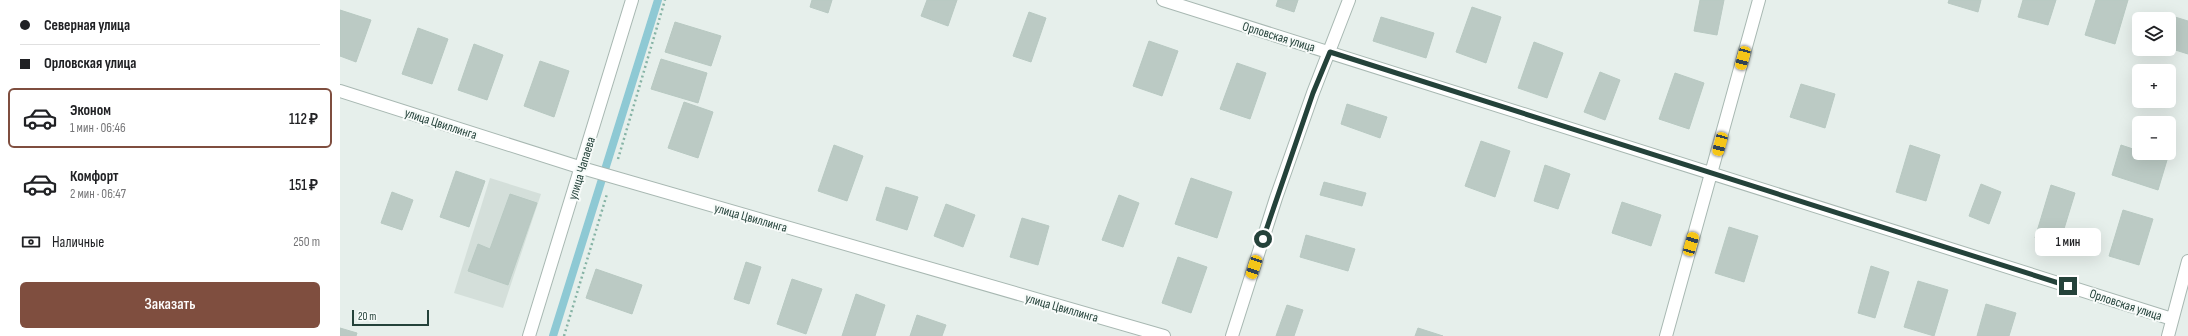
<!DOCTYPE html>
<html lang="ru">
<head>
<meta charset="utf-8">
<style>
	:root { --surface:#fff; --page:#f6f6f6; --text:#202124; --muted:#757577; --line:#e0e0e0; --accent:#7f4e3f }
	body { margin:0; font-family:"Sofia Sans Condensed",sans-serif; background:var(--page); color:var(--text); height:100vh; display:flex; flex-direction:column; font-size:15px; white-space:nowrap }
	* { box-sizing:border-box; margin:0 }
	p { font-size:13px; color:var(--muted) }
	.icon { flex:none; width:22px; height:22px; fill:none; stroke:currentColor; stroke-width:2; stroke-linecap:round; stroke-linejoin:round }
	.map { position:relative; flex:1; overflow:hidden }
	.sheet { display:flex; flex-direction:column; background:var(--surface); width:340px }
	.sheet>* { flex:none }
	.hud { display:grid; align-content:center; height:88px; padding:0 20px; background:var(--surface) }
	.tools { position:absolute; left:1792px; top:12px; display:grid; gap:8px }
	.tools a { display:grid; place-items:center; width:44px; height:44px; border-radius:6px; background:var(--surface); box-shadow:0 4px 16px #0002; font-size:20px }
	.scale { position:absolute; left:12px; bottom:10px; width:77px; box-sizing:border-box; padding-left:4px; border:2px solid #24423a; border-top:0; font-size:11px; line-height:14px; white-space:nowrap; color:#24423a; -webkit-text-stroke:3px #f7fbf9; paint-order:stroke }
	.end { position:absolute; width:18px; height:18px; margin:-9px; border:5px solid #24423a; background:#fff; box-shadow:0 0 0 2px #fff }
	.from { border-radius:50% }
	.bubble { position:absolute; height:28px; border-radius:6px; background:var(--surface); box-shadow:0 4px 16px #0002; font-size:13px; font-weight:600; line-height:28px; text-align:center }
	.car { position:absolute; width:12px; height:24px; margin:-12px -6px; border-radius:5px; box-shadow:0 0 3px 1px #0007; background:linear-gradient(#f5c518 24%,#345 0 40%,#f5c518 0 76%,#345 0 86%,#f5c518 0) }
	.hud b { display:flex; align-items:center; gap:14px; height:38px; font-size:15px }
	.hud b+b { border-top:1px solid var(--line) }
	.hud i { width:10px; height:10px; background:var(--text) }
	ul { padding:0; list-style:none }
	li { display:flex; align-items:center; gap:12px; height:60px; margin:0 8px 6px; padding:0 12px; border:2px solid transparent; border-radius:6px }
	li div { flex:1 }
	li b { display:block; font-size:15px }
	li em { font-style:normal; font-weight:600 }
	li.selected { border-color:var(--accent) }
	li>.icon { width:36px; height:36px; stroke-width:1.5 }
	.pay { display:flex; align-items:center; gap:10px; height:44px; padding:0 20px; font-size:15px }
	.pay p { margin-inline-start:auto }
	.button { display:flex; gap:8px; margin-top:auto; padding:8px 20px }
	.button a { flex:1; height:46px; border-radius:6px; background:var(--accent); color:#fff; font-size:16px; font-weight:600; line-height:46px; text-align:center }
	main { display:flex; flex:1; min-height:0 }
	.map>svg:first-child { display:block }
	.built { fill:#d4dfda }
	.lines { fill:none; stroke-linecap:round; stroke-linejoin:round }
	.stream { stroke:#8ec9d4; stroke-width:8 }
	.building { fill:#bbcac4; stroke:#b8c9c2 }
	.minor-casing { stroke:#a8b8b2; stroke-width:14 }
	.tertiary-casing { stroke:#a8b8b2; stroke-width:14 }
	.path { stroke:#86b3a5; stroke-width:2.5; stroke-dasharray:2 3; stroke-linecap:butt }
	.minor { stroke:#fff; stroke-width:12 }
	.tertiary { stroke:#fff; stroke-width:12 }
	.route { stroke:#24423a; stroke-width:5 }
	.labels { text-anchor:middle; stroke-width:4; stroke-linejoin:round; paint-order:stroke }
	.street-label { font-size:13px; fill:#24423a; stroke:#f7fbf9 }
</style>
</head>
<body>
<main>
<section class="sheet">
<div class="hud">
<b><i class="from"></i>Северная улица</b>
<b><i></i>Орловская улица</b>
</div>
<ul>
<li class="selected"><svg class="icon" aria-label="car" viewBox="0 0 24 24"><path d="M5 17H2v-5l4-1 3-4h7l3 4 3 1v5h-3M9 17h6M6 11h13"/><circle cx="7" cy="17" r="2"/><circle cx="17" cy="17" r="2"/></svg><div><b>Эконом</b><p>1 мин · 06:46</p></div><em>112 ₽</em></li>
<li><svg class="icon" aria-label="car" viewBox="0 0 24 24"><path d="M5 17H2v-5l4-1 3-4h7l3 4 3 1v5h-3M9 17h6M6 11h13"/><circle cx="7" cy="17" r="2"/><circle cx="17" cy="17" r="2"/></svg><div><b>Комфорт</b><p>2 мин · 06:47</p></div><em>151 ₽</em></li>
</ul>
<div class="pay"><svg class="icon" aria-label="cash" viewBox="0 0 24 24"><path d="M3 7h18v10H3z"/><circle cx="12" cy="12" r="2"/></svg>Наличные<p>250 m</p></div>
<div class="button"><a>Заказать</a></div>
</section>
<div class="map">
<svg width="1848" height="336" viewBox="0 0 1848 336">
	<rect width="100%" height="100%" fill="#e6efeb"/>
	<path class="built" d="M 150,178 L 201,194 L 163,308 L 114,293 Z"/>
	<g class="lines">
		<path class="stream" d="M 213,336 L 318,0"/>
	</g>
	<path class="building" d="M 472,0 L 492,0 L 488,13 L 470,7 Z
		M 587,0 L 617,0 L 608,26 L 581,16 Z
		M 938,0 L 958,0 L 954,12 L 936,6 Z
		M 1360,0 L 1384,0 L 1377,35 L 1354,31 Z
		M 1609,0 L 1641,0 L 1638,12 L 1608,3 Z
		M 1683,0 L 1716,0 L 1708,25 L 1678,17 Z
		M 1756,0 L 1788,0 L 1775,44 L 1745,35 Z
		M 1132,7 L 1161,17 L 1146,63 L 1116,52 Z
		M 0,10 L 31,20 L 16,62 L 0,56 Z
		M 689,12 L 706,18 L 691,62 L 673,56 Z
		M 1822,13 L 1848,21 L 1848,54 L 1829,48 L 1829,19 L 1821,19 Z
		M 1041,17 L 1094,33 L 1086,58 L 1033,41 Z
		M 335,22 L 381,36 L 371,66 L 325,52 Z
		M 78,28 L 108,39 L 92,84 L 62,74 Z
		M 809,41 L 838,51 L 822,96 L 793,86 Z
		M 1194,42 L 1223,53 L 1207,98 L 1178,88 Z
		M 134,44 L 163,55 L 147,100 L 118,90 Z
		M 321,59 L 367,73 L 358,103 L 311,89 Z
		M 200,61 L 229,71 L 214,117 L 184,106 Z
		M 897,63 L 926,73 L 910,119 L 880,109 Z
		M 1260,72 L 1280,80 L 1265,120 L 1244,112 Z
		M 1335,73 L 1364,83 L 1349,129 L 1319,119 Z
		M 1461,84 L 1495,94 L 1485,128 L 1450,117 Z
		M 344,102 L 373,112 L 358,158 L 328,148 Z
		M 1007,104 L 1047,117 L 1040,138 L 1001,124 Z
		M 1141,141 L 1170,151 L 1155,197 L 1125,186 Z
		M 494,145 L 523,156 L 507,201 L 478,191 Z
		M 1570,145 L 1600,155 L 1586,201 L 1556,192 Z
		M 1781,145 L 1799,151 L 1799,153 L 1806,153 L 1827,160 L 1818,190 L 1772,175 Z
		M 1205,165 L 1230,174 L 1218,209 L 1194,201 Z
		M 116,171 L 145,181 L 129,227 L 100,217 Z
		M 851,178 L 892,192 L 877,238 L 835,224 Z
		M 984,182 L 1026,193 L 1022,206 L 980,195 Z
		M 1641,184 L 1661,192 L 1649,224 L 1629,216 Z
		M 1711,185 L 1735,193 L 1719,245 L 1695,238 Z
		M 546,187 L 578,197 L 567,230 L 536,220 Z
		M 52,192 L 73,200 L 62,230 L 41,223 Z
		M 170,194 L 197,203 L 168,285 L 128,271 L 138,244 L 150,249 Z
		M 779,195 L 799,203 L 783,247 L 762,240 Z
		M 1282,202 L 1321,215 L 1311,246 L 1272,233 Z
		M 606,204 L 635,215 L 623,247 L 594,236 Z
		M 1783,210 L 1813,219 L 1799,265 L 1769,256 Z
		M 682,218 L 709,226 L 698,265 L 670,257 Z
		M 1389,227 L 1418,236 L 1404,282 L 1375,273 Z
		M 966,235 L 1015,249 L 1008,271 L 960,257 Z
		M 838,257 L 867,267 L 851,313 L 822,303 Z
		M 406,262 L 421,267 L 409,304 L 394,299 Z
		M 1531,266 L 1549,272 L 1535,318 L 1518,313 Z
		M 256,269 L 302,285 L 292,314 L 246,298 Z
		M 452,279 L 482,289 L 466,334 L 437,324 Z
		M 1578,281 L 1608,290 L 1594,336 L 1564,327 Z
		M 516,294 L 545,305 L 535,336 L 502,336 Z
		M 1646,304 L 1676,313 L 1669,336 L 1637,336 Z
		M 947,305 L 963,310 L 954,336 L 936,336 Z
		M 577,315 L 606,325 L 602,336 L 570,336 Z
		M 0,328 L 17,333 L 16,336 L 0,336 Z
		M 1078,328 L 1103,336 L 1075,336 Z"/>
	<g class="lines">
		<g class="minor-casing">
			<path id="minor" d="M 823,0 L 1832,319
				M 0,91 L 242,168 L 824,336
				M 892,336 L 936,198 L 973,93 L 1009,0
				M 1326,336 L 1419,0
				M 1828,336 L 1848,261"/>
		</g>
		<g class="tertiary-casing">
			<path id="tertiary" d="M 189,336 L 292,0"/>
		</g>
		<path class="path" d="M 278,159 L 325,0
			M 224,336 L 267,194"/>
		<use href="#minor" class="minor"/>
		<use href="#tertiary" class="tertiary"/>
	</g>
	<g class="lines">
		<path class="route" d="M 923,239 L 973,93 L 990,52 L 1728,286"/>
	</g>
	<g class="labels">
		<g class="street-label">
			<text transform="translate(939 36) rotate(17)" y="5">Орловская улица</text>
			<text transform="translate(101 123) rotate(18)" y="5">улица Цвиллинга</text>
			<text transform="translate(241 168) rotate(-73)" y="5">улица Чапаева</text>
			<text transform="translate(411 217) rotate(16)" y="5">улица Цвиллинга</text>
			<text transform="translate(1786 304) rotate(18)" y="5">Орловская улица</text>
			<text transform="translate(722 307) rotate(16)" y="5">улица Цвиллинга</text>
		</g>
	</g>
</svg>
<div class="tools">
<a><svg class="icon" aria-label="layers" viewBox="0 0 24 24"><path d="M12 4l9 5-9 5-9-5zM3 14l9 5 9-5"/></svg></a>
<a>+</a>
<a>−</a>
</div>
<div class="scale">20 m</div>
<i class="end from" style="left:923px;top:239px"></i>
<i class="end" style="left:1728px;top:286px"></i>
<div class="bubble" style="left:1695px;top:228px;width:66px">1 мин</div>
<i class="car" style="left:1403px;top:58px;rotate:195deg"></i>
<i class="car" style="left:1380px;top:144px;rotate:195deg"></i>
<i class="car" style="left:1351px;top:244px;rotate:16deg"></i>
<i class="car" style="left:914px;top:267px;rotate:198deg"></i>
</div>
</main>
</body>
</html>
